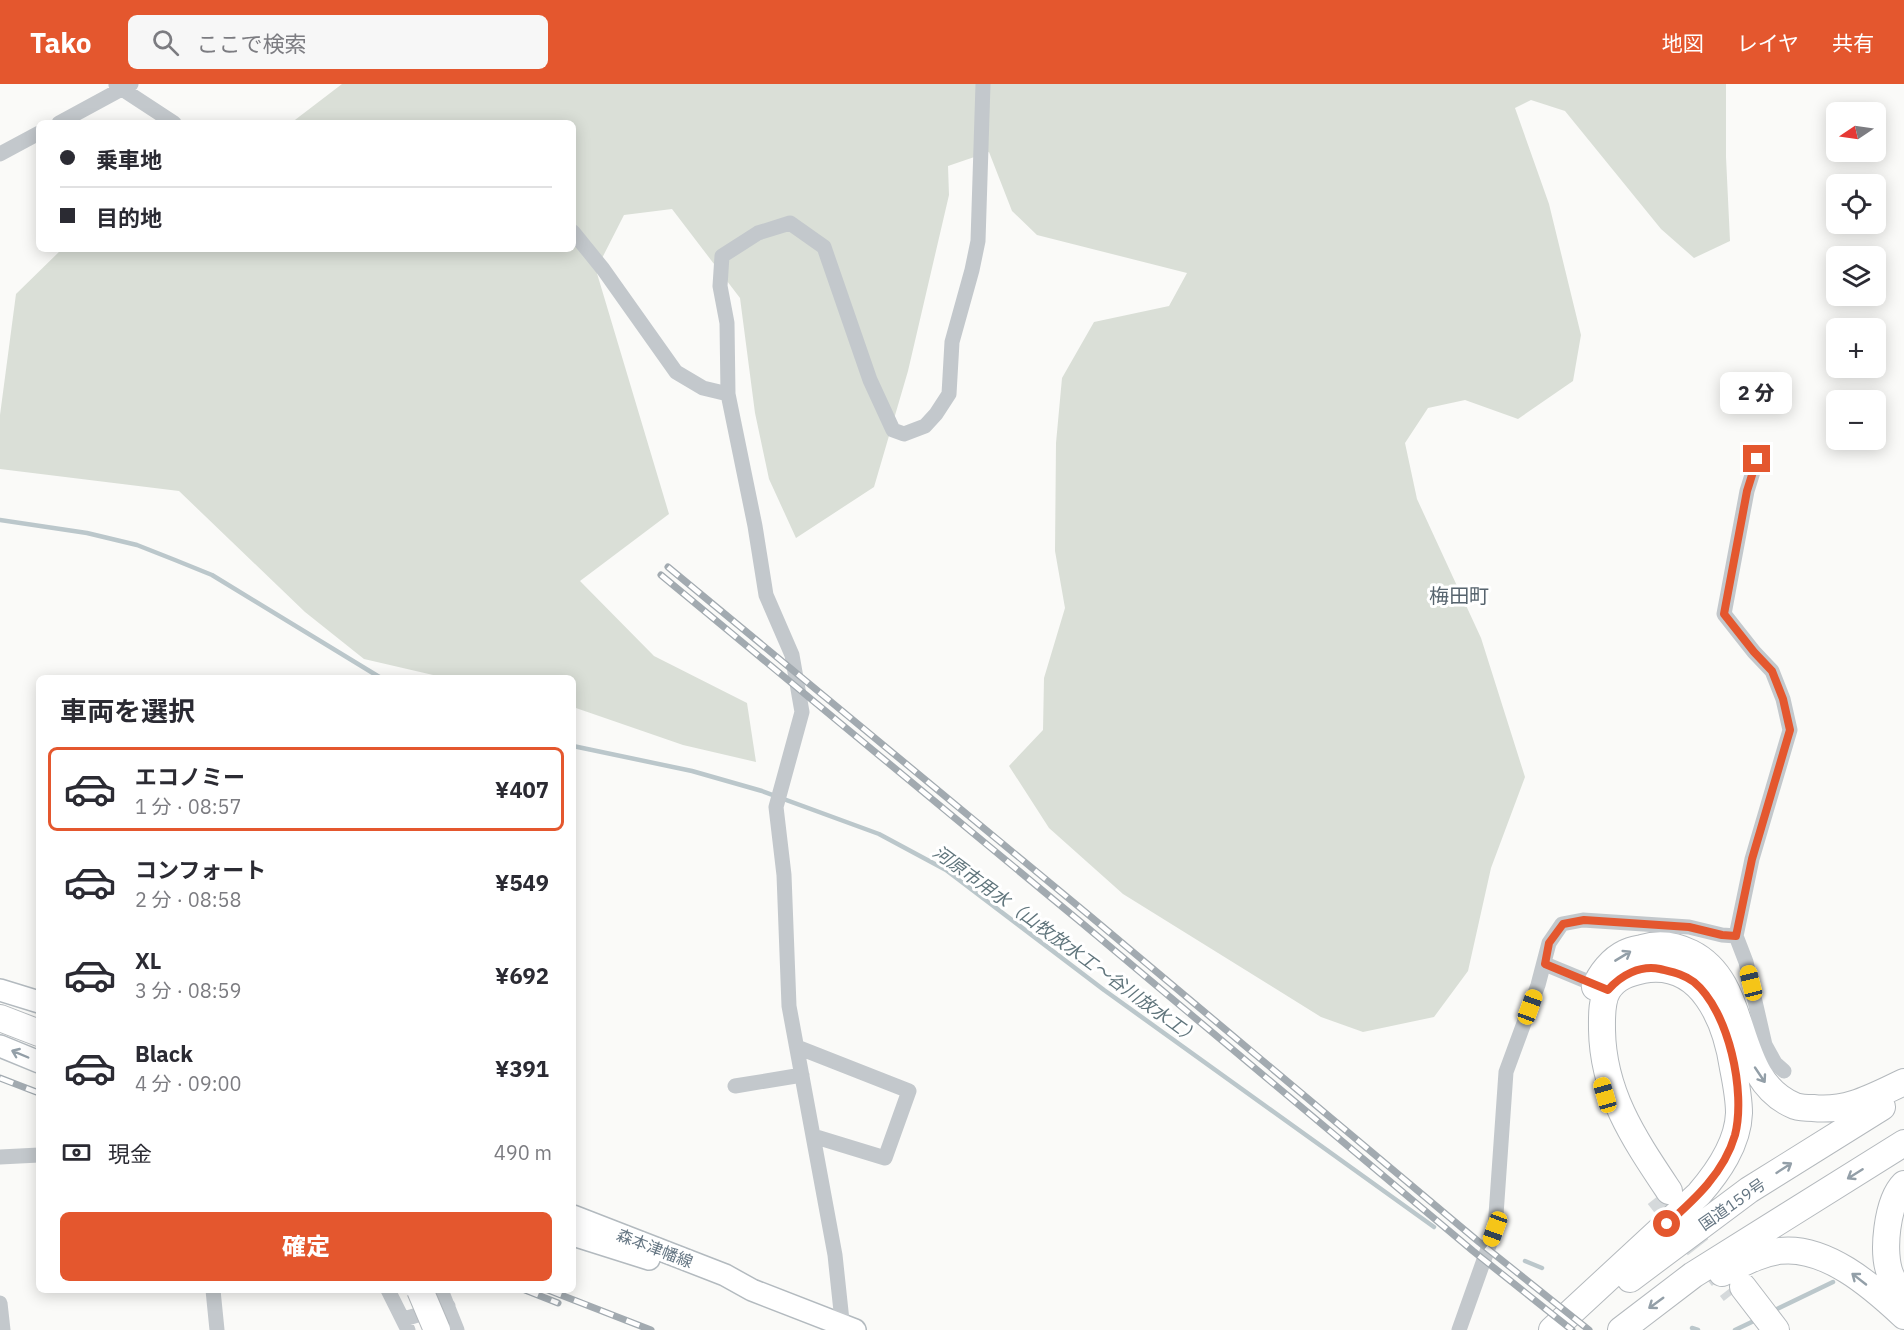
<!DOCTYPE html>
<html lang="ja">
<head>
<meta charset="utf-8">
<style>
	:root { --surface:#fff; --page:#f7f7f7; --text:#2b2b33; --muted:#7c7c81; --line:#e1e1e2; --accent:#e4572e }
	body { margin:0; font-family:"IBM Plex Sans","Noto Sans JP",sans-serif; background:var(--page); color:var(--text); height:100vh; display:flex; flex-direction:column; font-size:22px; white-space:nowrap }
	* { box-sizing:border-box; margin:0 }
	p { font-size:20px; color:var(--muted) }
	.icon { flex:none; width:33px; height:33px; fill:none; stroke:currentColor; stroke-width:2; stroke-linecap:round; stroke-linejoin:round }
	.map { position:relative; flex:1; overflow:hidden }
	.details { position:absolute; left:36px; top:591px; width:540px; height:618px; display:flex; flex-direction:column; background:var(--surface); border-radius:9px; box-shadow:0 3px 15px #0003 }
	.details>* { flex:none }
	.top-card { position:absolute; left:36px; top:36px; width:540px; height:132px; border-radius:9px; box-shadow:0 3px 15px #0003; display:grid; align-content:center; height:132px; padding:0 24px; background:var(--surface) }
	.needle { width:39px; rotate:257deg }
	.buttons { position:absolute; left:1826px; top:18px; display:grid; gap:12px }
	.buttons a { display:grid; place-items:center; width:60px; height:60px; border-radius:9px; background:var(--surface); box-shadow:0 3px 15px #0003; font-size:30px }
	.end { position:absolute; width:27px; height:27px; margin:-14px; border:8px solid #e4572e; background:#fff; box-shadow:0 0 0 3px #fff }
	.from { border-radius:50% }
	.bubble { position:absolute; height:42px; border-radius:9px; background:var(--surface); box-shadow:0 3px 15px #0003; font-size:20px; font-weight:800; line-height:42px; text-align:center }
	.car { position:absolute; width:18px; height:36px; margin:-18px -9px; border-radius:8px; box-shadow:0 0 4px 2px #0007; background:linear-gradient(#f5c518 24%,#345 0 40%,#f5c518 0 76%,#345 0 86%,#f5c518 0) }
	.top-card b { display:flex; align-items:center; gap:21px; height:57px; font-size:22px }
	.top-card b+b { border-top:2px solid var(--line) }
	.top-card i { width:15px; height:15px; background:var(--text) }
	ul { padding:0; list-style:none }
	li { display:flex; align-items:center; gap:18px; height:84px; margin:0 12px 9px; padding:0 12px; border:3px solid transparent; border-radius:9px }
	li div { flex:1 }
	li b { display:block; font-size:22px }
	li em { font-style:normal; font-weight:800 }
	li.current { border-color:var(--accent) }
	li>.icon { width:54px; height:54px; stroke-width:1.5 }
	h2 { padding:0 24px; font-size:27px; line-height:72px }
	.pay { display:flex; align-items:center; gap:15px; height:66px; padding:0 24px; font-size:22px }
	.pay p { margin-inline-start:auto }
	.primary-button { display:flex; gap:12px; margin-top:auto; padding:12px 24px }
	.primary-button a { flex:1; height:69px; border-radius:9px; background:var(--accent); color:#fff; font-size:24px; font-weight:800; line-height:69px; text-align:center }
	header { display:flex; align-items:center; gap:36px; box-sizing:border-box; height:84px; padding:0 30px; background:var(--accent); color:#fff }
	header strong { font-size:28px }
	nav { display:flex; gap:33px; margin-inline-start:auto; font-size:21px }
	.search { width:420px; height:54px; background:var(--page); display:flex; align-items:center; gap:15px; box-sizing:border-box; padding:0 21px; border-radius:9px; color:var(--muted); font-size:22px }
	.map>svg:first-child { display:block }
	.green { fill:#dadfd7 }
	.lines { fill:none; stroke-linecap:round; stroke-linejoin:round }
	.stream { stroke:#bbc7cb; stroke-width:4.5 }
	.highway-tunnel { stroke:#d5d9db; stroke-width:26; stroke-dasharray:26 13; stroke-linecap:butt }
	.secondary-casing { stroke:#b3babf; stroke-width:24 }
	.highway-casing { stroke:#b4b9bd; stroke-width:28 }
	.street { stroke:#c3c8cc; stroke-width:15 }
	.secondary { stroke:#fff; stroke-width:21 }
	.highway { stroke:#fff; stroke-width:26 }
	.rail-casing { stroke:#a2aab0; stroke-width:7 }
	.rail { stroke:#fff; stroke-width:4.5; stroke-dasharray:14; stroke-linecap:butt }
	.highway-bridge-casing { stroke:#b4b9bd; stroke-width:28; stroke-linecap:butt }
	.highway-bridge { stroke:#fff; stroke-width:26 }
	.oneway { stroke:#939fa8 }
	.route { stroke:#e4572e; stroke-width:8 }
	.labels { text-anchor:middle; stroke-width:6; stroke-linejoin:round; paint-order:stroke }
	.street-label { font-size:16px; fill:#657683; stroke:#fff }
	.water-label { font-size:18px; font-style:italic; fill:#60757c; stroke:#fff }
	.quarter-label { font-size:20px; fill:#57646e; stroke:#fff }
</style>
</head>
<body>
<header>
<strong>Tako</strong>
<div class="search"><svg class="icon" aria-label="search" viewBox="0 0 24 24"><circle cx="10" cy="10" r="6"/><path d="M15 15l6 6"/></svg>ここで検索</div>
<nav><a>地図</a><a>レイヤ</a><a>共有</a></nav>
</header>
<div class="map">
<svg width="1904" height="1246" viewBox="0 0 1904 1246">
	<rect width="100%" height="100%" fill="#fafaf8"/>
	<path class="green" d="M 342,0 L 1726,0 L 1726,73 L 1730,157 L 1694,174 L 1661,145 L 1565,27 L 1531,16 L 1515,24 L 1549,120 L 1581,251 L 1573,297 L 1518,335 L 1465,316 L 1428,324 L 1405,359 L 1417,415 L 1481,554 L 1525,693 L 1491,784 L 1468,887 L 1434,933 L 1363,948 L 1321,933 L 1123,810 L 1049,744 L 1009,682 L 1043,646 L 1044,594 L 1065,524 L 1055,467 L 1056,359 L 1062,294 L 1094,238 L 1169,222 L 1187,189 L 1037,151 L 1012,127 L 989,68 L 948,82 L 949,111 L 908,287 L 874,403 L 796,454 L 769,395 L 755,329 L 740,214 L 672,125 L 624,131 L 596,186 L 669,430 L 580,497 L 654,572 L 747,619 L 756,678 L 683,661 L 573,623 L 573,594 L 446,594 L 364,575 L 305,528 L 179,407 L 0,385 L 0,331 L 16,210 L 62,165 L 573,165 L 573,39 L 291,39 Z"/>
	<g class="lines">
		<path class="stream" d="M 0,436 L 87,449 L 137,461 L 175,476 L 212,491 L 381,594
			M 573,662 L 692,687 L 762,707 L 879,750 L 946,786 L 1104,906 L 1434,1143
			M 1525,1177 L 1542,1184
			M 1773,1227 L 1833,1198
			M 1692,1244 L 1698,1246
			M 1735,1246 L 1758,1235"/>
		<path class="highway-tunnel" d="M 1658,1112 L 1734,1209"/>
		<g class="secondary-casing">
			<path id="secondary" d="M 0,906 L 39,918
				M 0,962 L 39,978
				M 573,1132 L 725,1191 L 752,1206 L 855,1246
				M 573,1151 L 649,1175"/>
		</g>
		<g class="highway-casing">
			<path id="highway" d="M 1595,903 C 1600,890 1612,875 1625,869 C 1630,866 1637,865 1642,864 C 1659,859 1675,861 1691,869 C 1753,900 1729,995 1795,1022 C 1801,1024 1808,1024 1813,1024 C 1847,1028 1874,1012 1904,998
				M 0,934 L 39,949
				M 1904,1100 C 1887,1117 1881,1170 1891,1192 C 1894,1199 1900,1206 1904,1213
				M 1722,1189 C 1740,1181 1758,1170 1779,1167 C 1825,1161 1872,1202 1904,1232
				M 1630,1195 L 1749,1106 L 1882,1023
				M 1743,1203 L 1776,1246
				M 1552,1246 L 1699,1110 C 1718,1088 1738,1060 1739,1029 C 1739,1014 1736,999 1733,984 C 1726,938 1702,875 1643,886 C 1629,889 1616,893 1608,906 C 1601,917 1602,933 1602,946 C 1603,1010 1635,1056 1669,1107
				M 1621,1246 L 1693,1191 L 1904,1059"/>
		</g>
		<path class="street" d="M 116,1 L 174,39
			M 59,39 L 131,0
			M 0,70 L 39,49
			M 573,148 L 603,185 L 676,288 L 703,304 L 728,310
			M 1757,375 L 1747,407 L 1724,530 L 1754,568 L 1772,587 L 1783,615 L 1790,646 L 1752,775 L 1736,852 L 1746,878 L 1765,961 L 1775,979 L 1784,987
			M 1545,880 L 1603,904
			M 797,963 L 909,1007 L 885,1074 L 813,1052
			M 735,1002 L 802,991
			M 0,1073 L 39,1071
			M 213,1206 L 217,1246
			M 388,1206 L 408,1246
			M 441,1206 L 457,1246
			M 0,1219 L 3,1246
			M 404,1235 L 448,1222
			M 843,1246 L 835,1171 L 789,922 L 784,791 L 776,723 L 802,628 L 792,571 L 766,511 L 755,442 L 728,310 L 727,239 L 720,202 L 722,172 L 758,149 L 790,139 L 824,163 L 870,296 L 893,346 L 904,350 L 925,342 L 936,330 L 949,310 L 952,258 L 972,186 L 978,157 L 983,0
			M 1459,1246 L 1495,1145 L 1506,988 L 1538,901 L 1549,859 L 1562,840 L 1583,836 L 1689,843 L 1722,851 L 1736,852"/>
		<use href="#secondary" class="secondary"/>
		<use href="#highway" class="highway"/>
		<g class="rail-casing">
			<path id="rail" d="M 668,483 L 1090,832 L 1479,1158 L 1589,1246
				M 661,491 L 1083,840 L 1473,1167 L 1572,1246
				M 0,994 L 39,1009
				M 525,1206 L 558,1219
				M 548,1206 L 651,1246"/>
		</g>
		<use href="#rail" class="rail"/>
		<g class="highway-bridge-casing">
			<path id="highway-bridge" d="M 420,1206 L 437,1246"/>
		</g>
		<use href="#highway-bridge" class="highway-bridge"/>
	</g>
	<defs><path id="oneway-shaft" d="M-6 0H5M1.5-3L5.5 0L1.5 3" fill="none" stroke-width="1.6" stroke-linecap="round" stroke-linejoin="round" transform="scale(1.5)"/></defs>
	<g class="oneway">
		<use href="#oneway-shaft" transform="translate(1623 872) rotate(-31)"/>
		<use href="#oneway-shaft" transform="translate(20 970) rotate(-157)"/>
		<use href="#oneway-shaft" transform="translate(1760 991) rotate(56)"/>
		<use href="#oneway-shaft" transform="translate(1784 1084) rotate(-33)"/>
		<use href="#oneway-shaft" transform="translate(1855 1090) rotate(148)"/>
		<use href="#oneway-shaft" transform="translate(1859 1195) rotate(-142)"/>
		<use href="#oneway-shaft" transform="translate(1656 1219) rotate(144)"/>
	</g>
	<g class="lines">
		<path class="route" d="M 1667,1140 C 1695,1115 1724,1089 1735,1051 C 1746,1008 1729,927 1694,898 C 1684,890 1672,888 1660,885 C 1640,881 1621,891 1608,906 L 1545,880 L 1549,859 L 1563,840 L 1584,836 L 1689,843 L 1722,851 L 1736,852 L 1752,775 L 1790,646 L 1783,615 L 1772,587 L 1754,568 L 1724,530 L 1747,407 L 1757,375"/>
	</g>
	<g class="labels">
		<g class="street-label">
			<text transform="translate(1732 1120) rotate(-35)" y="6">国道159号</text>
			<text transform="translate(655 1164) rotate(21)" y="6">森本津幡線</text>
		</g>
		<g class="water-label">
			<text transform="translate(1066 861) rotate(36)" y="6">河原市用水（山牧放水工～谷川放水工）</text>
		</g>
		<g class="quarter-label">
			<text x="1459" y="519">梅田町</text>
		</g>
	</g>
</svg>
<div class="buttons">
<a><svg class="needle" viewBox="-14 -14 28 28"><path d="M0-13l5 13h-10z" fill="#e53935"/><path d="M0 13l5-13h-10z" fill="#7c7c81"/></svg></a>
<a><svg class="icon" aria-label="locate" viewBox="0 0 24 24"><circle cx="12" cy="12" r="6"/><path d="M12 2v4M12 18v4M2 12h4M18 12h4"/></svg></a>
<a><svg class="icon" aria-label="layers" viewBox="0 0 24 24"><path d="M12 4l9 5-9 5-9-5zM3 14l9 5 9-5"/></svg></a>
<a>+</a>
<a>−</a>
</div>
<i class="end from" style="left:1667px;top:1140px"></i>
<i class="end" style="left:1757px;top:375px"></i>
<div class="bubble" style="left:1720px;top:288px;width:72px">2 分</div>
<i class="car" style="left:1751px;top:899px;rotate:346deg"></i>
<i class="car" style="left:1530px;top:923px;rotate:20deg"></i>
<i class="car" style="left:1605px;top:1011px;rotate:344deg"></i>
<i class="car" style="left:1495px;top:1145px;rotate:200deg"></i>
<div class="top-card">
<b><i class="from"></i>乗車地</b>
<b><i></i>目的地</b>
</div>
<section class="details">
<h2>車両を選択</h2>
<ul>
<li class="current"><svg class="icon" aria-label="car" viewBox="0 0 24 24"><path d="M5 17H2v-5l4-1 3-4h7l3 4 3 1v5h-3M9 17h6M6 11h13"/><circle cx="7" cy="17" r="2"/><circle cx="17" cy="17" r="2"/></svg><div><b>エコノミー</b><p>1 分 · 08:57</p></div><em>¥407</em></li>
<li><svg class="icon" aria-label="car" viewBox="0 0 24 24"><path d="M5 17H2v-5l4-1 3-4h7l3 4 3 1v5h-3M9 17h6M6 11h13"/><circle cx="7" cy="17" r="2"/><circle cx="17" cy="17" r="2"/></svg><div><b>コンフォート</b><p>2 分 · 08:58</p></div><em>¥549</em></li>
<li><svg class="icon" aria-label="car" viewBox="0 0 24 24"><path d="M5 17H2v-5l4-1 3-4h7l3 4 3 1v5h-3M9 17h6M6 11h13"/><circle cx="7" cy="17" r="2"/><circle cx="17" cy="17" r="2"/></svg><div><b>XL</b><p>3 分 · 08:59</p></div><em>¥692</em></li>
<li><svg class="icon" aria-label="car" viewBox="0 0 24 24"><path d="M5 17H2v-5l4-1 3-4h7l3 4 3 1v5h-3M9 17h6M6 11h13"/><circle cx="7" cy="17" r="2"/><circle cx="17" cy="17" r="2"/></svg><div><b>Black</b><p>4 分 · 09:00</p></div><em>¥391</em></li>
</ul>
<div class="pay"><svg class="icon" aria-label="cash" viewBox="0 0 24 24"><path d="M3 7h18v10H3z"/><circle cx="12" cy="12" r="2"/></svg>現金<p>490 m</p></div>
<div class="primary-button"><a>確定</a></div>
</section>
</div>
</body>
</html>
